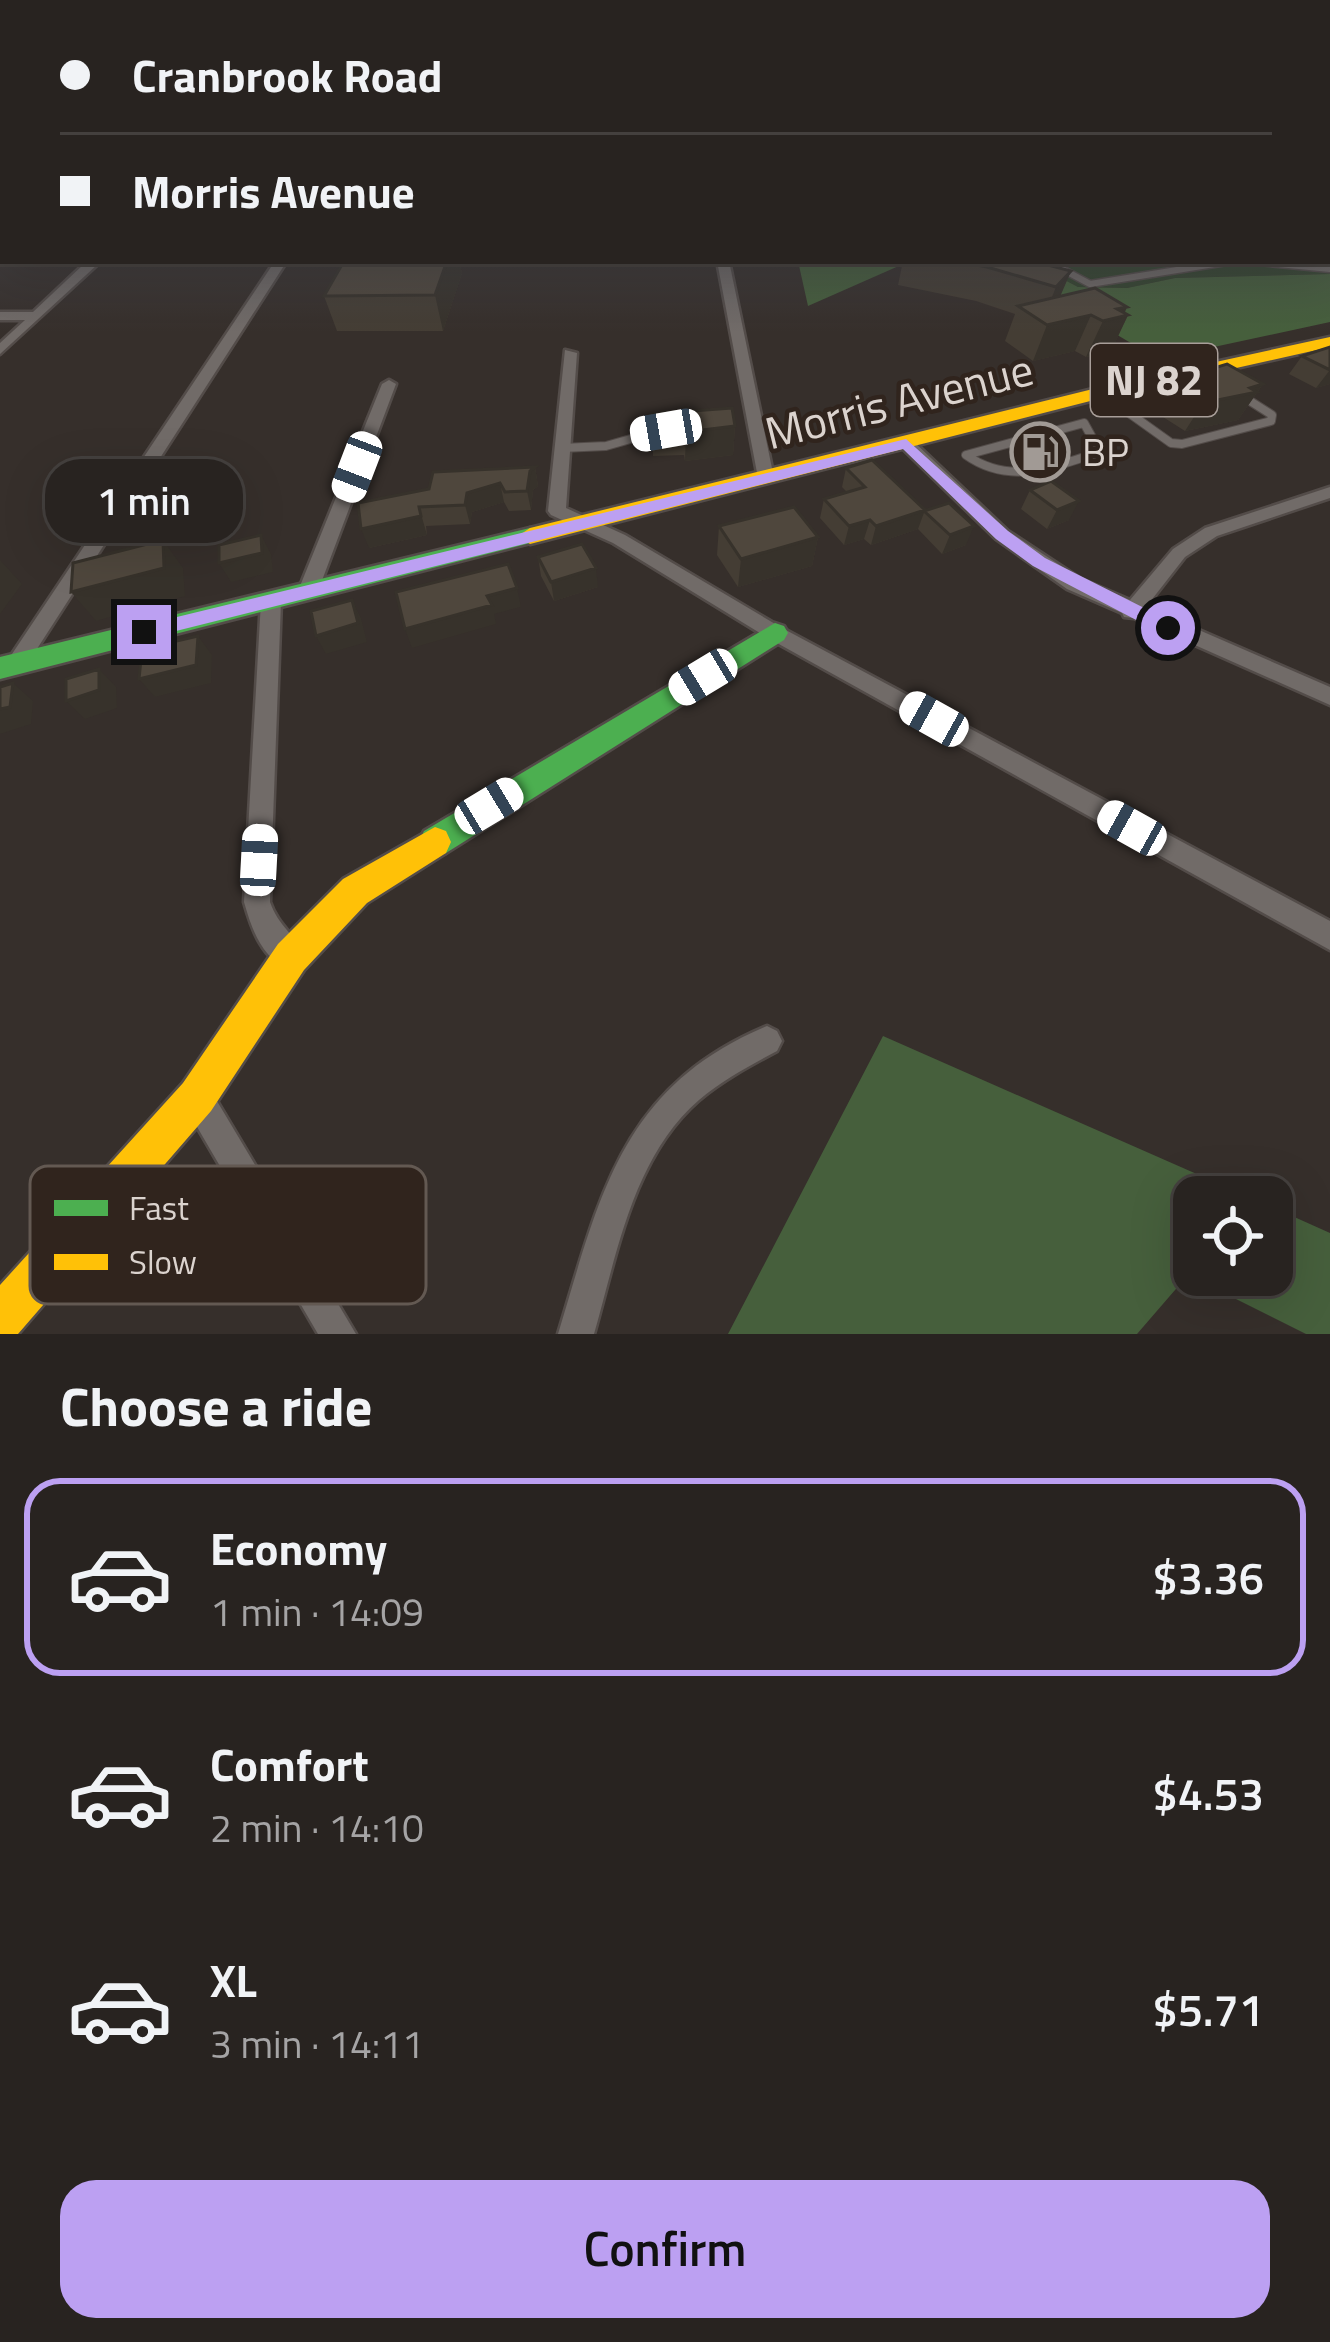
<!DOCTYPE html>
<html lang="en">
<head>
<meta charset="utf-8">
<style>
	:root { --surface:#282320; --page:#302b29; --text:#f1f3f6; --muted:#a5a4a5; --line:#44403e; --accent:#bca0f2 }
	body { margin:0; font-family:"Titillium Web",sans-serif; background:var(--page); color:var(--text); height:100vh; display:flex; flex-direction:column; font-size:45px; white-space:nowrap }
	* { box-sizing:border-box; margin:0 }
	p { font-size:39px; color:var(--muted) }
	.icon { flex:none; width:66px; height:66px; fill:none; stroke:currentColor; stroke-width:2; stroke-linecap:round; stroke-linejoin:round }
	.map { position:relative; height:1334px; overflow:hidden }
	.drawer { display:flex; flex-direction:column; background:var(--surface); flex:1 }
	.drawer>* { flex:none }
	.top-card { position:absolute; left:0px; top:0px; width:1332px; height:264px; box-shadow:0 12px 48px #0002,0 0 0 3px var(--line); display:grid; align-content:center; height:264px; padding:0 60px; background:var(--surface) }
	.tools { position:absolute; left:1173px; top:1176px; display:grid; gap:24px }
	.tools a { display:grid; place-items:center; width:120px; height:120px; border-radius:24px; background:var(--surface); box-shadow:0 12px 48px #0002,0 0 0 3px var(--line); font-size:60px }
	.end { position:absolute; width:54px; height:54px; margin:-27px; border:15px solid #bca0f2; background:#111; box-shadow:0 0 0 6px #111 }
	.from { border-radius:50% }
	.bubble { position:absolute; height:84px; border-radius:36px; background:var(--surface); box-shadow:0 12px 48px #0002,0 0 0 3px var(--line); font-size:39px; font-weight:600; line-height:84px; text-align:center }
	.car { position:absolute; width:36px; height:72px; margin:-36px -18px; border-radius:15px; box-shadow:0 0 9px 3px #0007; background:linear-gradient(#fff 24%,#345 0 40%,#fff 0 76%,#345 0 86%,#fff 0) }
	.top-card b { display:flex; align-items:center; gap:42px; height:114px; font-size:45px }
	.top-card b+b { border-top:3px solid var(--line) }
	.top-card i { width:30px; height:30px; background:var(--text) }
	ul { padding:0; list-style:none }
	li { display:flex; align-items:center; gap:36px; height:198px; margin:0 24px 18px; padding:0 36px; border:6px solid transparent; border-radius:36px }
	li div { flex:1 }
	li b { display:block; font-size:45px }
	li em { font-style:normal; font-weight:600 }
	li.active { border-color:var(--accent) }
	li>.icon { width:108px; height:108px; stroke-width:1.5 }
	h2 { padding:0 60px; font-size:54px; line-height:144px }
	.button { display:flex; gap:24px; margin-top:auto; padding:24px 60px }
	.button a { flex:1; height:138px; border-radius:36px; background:var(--accent); color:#111; font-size:48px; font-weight:600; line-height:138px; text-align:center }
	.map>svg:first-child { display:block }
	.green { fill:#34452e }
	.forest { fill:#465f3c }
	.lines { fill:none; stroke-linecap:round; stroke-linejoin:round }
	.lane-far1-casing { stroke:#534c49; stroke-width:9 }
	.lane-casing { stroke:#534c49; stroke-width:10 }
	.street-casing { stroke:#534c49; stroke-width:5 }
	.fast-casing { stroke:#534c49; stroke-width:5 }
	.slow-casing { stroke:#534c49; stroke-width:5 }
	.lane-far1 { stroke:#716b68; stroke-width:6 }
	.lane { stroke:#716b68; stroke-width:8 }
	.street { fill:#716b68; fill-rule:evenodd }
	.fast { fill:#4caf50; fill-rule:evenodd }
	.slow { fill:#ffc107; fill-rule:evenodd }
	.wall { fill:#443d34 }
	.shaded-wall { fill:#37322b }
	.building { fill:#4f473d; stroke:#37322b; stroke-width:3 }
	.route { fill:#bca0f2 }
	.labels { text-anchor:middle; stroke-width:9; stroke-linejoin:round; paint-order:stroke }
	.far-poi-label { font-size:39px; fill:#dbd3ce; stroke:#30241d; text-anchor:start }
	.shield { fill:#30241d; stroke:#a89e99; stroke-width:3 }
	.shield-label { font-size:42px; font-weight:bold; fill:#dbd3ce }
	.street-label { font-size:45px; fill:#dbd3ce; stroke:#30241d }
	.key { fill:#30241d; stroke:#635952; stroke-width:3 }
	.key-label { font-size:33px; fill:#dbd3ce }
</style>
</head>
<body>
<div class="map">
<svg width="1330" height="1334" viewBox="0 0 1330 1334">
	<rect width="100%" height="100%" fill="#362f2b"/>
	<path class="green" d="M 1330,145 L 1330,274 L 1175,278 L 1127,288 L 1078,287 L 1029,261 L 1329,261 Z"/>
	<path class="forest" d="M 798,261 L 1029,261 L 1078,287 L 1127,288 L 1175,278 L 1330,274 L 1330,322 L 1158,359 L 1041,290 L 901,265 L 808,306 Z
		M 883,1036 L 1249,1197 L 1194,1197 L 1194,1275 L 1272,1275 L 1272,1207 L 1330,1233 L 1330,1334 L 1306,1334 L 1188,1275 L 1137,1334 L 728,1334 Z"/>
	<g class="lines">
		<g class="lane-far1-casing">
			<path id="lane-far1" d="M 1047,261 L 1090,284 L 1233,261
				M 1248,261 L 1330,269
				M 446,263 L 480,261"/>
		</g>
		<g class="lane-casing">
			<path id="lane" d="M 1101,393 L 1171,443 L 1182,444 L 1271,421 L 1272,415 L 1239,394
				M 1084,423 L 1100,452 C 1053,467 1010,486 966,455 Z
				M 562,448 L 606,446 L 662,430"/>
		</g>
		<g class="street-casing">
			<path id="street" d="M 0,194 L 3,194 L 3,200 L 0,200 Z
				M 3,258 L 3,261 L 162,261 L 156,264 L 98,264 L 0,354 L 0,343 L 25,320 L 0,320 L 0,312 L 33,312 L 84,264 L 5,264 L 0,262 Z
				M 275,261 L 287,261 L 24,669 L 10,669 L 7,663 L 10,657 Z
				M 717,261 L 729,261 L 774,478 L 766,483 L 758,478 Z
				M 565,350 L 577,353 L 566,508 L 625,535 L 782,628 L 1330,921 L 1330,950 L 768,638 L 613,543 L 551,515 L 548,511 Z
				M 389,380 L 396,384 L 318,591 L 315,596 L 301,596 L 298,591 L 382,384 Z
				M 906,438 L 912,440 L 1008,531 L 1081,579 L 1130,600 L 1173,549 L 1205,528 L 1330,487 L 1330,498 L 1217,536 L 1185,557 L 1146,607 L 1330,687 L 1330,705 L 1134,618 L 1124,617 L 1122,613 L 1067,589 L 996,539 L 900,446 L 900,440 Z
				M 271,594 L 281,601 L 270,902 C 278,926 296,935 305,957 L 301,967 L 291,971 C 262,959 252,930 244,902 L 261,601 Z
				M 767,1026 L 777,1031 L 782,1041 L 777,1051 C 749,1066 723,1080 699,1100 C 633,1157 617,1254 594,1334 L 558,1334 C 600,1196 621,1087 767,1026 Z
				M 197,1082 L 208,1086 L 356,1334 L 318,1334 L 186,1108 L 182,1097 L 186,1086 Z"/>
		</g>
		<g class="fast-casing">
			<path id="fast" d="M 530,528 L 538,531 L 542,536 L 538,541 L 0,679 L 0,657 Z
				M 775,623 L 784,626 L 788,633 L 784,640 L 446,853 L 435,857 L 424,853 L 419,842 L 424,831 Z"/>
		</g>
		<g class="slow-casing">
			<path id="slow" d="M 1330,337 L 1330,347 L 1102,398 L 530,544 L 518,536 L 530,528 L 1101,387 Z
				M 435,827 L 446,831 L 451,842 L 446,853 L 367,903 L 304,970 L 211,1111 L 18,1334 L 0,1334 L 0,1285 L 183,1083 L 278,944 L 343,879 Z"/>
		</g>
		<use href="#lane-far1" class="lane-far1"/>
		<use href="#lane" class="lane"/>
		<use href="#street" class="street"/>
		<use href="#fast" class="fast"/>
		<use href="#slow" class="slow"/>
	</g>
	<path class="wall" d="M 344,261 L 459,261 L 462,273 L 443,331 L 337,331 L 324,296 Z
		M 903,261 L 1033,261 L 1071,271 L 1060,296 L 1128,315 L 1111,351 L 1086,357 L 1075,351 L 1033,361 L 1005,341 L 1015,314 L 976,301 L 898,285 Z
		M 1330,347 L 1330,384 L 1316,388 L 1289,374 L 1302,356 Z
		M 1168,382 L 1263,384 L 1238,420 L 1185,431 L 1152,410 Z
		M 652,414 L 735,426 L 733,455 L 685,461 L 684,455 L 653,456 Z
		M 535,467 L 538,486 L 533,490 L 531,510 L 509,511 L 504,502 L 472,512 L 470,524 L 426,526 L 427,535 L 369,548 L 429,489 Z
		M 846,468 L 925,510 L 966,545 L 942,554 L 918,529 L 871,545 L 864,539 L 844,545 L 820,518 L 824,499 L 847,492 L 842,487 Z
		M 1030,490 L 1069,520 L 1047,529 L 1021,509 Z
		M 719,526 L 818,537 L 812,566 L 738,587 L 717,555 Z
		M 538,557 L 598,587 L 554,601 L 541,576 Z"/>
	<path class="shaded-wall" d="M 447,261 L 459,261 L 462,273 L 443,331 L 435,295 Z
		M 1071,271 L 1056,306 L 1042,322 L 1056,287 Z
		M 1127,307 L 1123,317 L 1128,315 L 1111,351 L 1086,357 L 1103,321 L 1117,309 Z
		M 1091,315 L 1075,351 L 1033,361 L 1047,325 Z
		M 1330,370 L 1330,384 L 1316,388 Z
		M 1263,384 L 1238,420 L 1185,431 L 1203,403 Z
		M 735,426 L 733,455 L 685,461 L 686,432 Z
		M 535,467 L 538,486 L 533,490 L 531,510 L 527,491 L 530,471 Z
		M 500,483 L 504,502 L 472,512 L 470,524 L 465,505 L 467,493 Z
		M 1079,501 L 1069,520 L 1047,529 L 1057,510 Z
		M 419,507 L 427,535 L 369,548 L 361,529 Z
		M 925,510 L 918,529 L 871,545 L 876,526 Z
		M 870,520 L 864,539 L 844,545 L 849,526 Z
		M 974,526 L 966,545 L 942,554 L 950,535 Z
		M 261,535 L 271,554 L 273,572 L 231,582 L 219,563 Z
		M 818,537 L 812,566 L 738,587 L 741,559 Z
		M 163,540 L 183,568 L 185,596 L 96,621 L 71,592 Z
		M 0,560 L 22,584 L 0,614 Z
		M 596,568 L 598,587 L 554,601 L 551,582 Z
		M 517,588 L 521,607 L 494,614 L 496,624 L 412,648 L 405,629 L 487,596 Z
		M 352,600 L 361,618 L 367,642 L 326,654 L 316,636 Z
		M 198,636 L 212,655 L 211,683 L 155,697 L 139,679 Z
		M 99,669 L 116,687 L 117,708 L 85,719 L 66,701 Z
		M 13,683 L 33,701 L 31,724 L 0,734 L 0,709 Z"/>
	<path class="building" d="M 344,261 L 447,261 L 435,295 L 324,296 Z
		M 957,261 L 1033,261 L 1071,271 L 1056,287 L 987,267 Z
		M 1095,288 L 1127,307 L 1117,309 L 1128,315 L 1103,321 L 1091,315 L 1047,325 L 1018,306 Z
		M 1330,347 L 1330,370 L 1302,356 Z
		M 1227,364 L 1263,384 L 1250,388 L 1257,392 L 1203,403 L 1168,382 Z
		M 732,408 L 735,426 L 686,432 L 685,427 L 653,428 L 652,414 Z
		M 872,460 L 925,510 L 876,526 L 870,520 L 849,526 L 824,499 L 865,487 L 846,468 Z
		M 535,467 L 530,471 L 527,491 L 505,492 L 500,483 L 467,493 L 465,505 L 419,507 L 421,516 L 361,529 L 358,503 L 429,489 L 433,472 Z
		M 1051,481 L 1079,501 L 1057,510 L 1030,490 Z
		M 949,503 L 974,526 L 950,535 L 924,511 Z
		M 794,507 L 818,537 L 741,559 L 719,526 Z
		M 261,535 L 262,553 L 219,563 L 219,545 Z
		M 163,540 L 164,568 L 71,592 L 73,563 Z
		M 582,544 L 596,568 L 551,582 L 538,557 Z
		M 508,564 L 517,588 L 487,596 L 492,605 L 405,629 L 396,592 Z
		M 352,600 L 358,623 L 316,636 L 311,611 Z
		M 198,636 L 196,665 L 139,679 L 142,649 Z
		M 99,669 L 99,690 L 66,701 L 66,679 Z
		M 13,683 L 10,707 L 0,709 L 0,687 Z"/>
	<linearGradient id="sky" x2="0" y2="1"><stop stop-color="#1e1a18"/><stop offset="0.44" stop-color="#4c4d55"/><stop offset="1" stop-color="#4c4d55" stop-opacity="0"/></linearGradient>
	<rect width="1330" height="332" fill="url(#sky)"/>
	<path class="route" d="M 906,439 L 1008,531 L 1045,558 L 1174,623 L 1174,633 L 1161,633 L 1033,566 L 996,539 L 903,449 L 144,639 L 134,632 L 144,625 Z"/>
	<defs>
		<g id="fuel-ring" transform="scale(3)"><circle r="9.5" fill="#30241d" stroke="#a19a95" stroke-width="1.5"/><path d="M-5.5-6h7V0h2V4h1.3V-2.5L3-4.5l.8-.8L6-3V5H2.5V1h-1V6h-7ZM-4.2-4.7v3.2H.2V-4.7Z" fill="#a19a95"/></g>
	</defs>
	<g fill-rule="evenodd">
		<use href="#fuel-ring" x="1040" y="452"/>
	</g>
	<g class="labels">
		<g class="far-poi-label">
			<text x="1082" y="466">BP</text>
		</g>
		<rect class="shield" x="1091" y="344" width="126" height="72" rx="9"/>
		<g class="shield-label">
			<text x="1154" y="395">NJ 82</text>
		</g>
		<g class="street-label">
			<text transform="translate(899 401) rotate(-14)" y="16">Morris Avenue</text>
		</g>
	</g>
	<rect x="30" y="1166" width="396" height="138" rx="18" class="key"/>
	<rect x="54" y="1200" width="54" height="16" fill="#4caf50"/>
	<rect x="54" y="1254" width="54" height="16" fill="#ffc107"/>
	<g class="key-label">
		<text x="129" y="1220">Fast</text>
		<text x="129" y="1274">Slow</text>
	</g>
</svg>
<div class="tools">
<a><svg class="icon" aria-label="locate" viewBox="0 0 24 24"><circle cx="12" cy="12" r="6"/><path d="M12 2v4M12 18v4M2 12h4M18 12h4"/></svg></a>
</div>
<i class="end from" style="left:1168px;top:628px"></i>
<i class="end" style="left:144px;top:632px"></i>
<div class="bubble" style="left:45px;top:459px;width:198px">1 min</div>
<i class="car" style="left:666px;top:430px;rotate:260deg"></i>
<i class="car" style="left:357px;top:467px;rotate:201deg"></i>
<i class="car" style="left:703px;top:677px;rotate:239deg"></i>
<i class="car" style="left:934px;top:719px;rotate:299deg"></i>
<i class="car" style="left:489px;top:806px;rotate:59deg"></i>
<i class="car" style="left:1132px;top:828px;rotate:299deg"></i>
<i class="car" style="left:259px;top:860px;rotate:3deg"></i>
<div class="top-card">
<b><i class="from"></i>Cranbrook Road</b>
<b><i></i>Morris Avenue</b>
</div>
</div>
<section class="drawer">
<h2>Choose a ride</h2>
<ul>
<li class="active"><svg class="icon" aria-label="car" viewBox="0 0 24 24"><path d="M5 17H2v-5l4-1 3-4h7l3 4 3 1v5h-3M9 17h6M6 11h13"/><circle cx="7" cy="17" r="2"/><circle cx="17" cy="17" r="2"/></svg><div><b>Economy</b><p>1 min · 14:09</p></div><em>$3.36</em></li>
<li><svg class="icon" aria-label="car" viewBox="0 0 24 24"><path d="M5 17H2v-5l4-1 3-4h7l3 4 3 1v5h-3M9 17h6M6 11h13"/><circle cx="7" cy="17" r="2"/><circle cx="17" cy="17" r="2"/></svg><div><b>Comfort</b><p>2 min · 14:10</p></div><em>$4.53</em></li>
<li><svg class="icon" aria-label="car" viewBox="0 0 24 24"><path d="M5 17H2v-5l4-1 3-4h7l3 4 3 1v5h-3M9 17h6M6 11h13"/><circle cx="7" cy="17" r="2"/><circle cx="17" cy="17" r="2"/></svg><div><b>XL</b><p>3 min · 14:11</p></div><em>$5.71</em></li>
</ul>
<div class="button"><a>Confirm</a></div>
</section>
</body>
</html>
